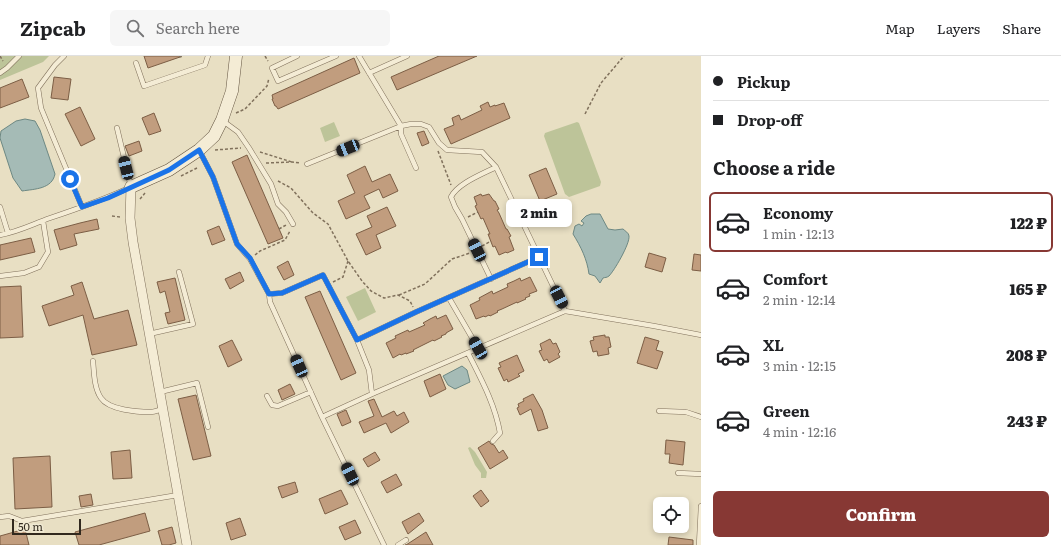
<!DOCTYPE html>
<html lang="en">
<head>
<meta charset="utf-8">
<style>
	:root { --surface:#fff; --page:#f6f6f6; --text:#202124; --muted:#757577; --line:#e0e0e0; --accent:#873834 }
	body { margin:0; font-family:Literata,serif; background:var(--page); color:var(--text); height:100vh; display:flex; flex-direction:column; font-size:15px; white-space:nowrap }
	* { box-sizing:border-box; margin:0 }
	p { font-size:13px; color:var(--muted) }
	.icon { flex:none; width:22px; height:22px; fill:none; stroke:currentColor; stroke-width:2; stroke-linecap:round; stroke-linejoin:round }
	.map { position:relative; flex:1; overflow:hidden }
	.drawer { display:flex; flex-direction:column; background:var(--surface); width:360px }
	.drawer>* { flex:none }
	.banner { display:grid; align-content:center; height:88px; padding:0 12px; background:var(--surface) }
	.buttons { position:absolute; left:653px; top:441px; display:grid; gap:8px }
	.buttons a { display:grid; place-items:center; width:36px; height:36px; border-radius:6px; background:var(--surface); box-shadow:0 2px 6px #0003; font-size:20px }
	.scale { position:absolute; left:12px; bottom:10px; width:69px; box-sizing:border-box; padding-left:4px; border:2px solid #31291e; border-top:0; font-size:11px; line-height:14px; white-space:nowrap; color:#31291e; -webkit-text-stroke:3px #f0e9d2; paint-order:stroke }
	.end { position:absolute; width:18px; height:18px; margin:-9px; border:5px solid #1a73e8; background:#fff; box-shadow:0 0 0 2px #fff }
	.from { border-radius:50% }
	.bubble { position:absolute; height:28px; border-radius:6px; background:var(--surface); box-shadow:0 2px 6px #0003; font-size:13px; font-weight:800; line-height:28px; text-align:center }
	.car { position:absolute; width:12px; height:24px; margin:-12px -6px; border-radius:5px; box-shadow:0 0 3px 1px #0007; background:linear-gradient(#222 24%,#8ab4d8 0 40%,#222 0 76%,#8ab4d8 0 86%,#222 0) }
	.banner b { display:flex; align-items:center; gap:14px; height:38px; font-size:15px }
	.banner b+b { border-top:1px solid var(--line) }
	.banner i { width:10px; height:10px; background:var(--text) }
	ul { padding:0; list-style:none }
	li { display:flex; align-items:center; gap:12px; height:60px; margin:0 8px 6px; padding:0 4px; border:2px solid transparent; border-radius:6px }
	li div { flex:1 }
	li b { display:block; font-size:15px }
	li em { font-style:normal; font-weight:800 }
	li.active { border-color:var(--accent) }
	li>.icon { width:36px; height:36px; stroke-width:1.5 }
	h2 { padding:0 12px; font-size:18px; line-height:48px }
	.button { display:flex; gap:8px; margin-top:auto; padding:8px 12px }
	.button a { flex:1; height:46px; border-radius:6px; background:var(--accent); color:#fff; font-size:16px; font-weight:800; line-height:46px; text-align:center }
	header { display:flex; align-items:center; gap:24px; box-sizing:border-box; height:56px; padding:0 20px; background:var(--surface); border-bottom:1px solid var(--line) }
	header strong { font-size:19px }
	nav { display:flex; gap:22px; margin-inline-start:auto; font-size:14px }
	.search { width:280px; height:36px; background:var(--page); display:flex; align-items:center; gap:10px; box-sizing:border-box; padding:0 14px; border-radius:6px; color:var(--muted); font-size:15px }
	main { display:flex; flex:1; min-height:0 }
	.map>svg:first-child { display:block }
	.green { fill:#bdc499 }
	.water { fill:#a5bbb6; stroke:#6d8883 }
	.building { fill:#c19d7e; stroke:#7c5e45 }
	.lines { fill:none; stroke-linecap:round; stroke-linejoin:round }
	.lane-casing { stroke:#80715c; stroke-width:5.5 }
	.street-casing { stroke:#80715c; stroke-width:10 }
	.secondary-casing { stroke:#61523f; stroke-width:13 }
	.path { stroke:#80715c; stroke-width:1.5; stroke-dasharray:3 2; stroke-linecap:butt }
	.lane { stroke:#f4ecd5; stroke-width:4.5 }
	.street { stroke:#f4ecd5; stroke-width:9 }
	.secondary { stroke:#f4ecd5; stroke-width:12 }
	.route { stroke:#1a73e8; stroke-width:5 }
</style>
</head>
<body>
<header>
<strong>Zipcab</strong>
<div class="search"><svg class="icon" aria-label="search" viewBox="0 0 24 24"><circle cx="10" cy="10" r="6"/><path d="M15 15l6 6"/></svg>Search here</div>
<nav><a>Map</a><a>Layers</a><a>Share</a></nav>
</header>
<main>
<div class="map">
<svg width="701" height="489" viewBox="0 0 701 489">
	<rect width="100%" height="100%" fill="#e8dfc3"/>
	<path class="green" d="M 0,0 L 49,0 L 43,6 L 0,24 Z
		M 334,66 L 340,80 L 325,86 L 320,72 Z
		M 577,66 L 579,67 L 601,126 L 600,130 L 569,141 L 565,138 L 544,80 L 545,77 Z
		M 365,232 L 376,256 L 358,265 L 346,241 Z
		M 470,391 L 475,396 L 487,416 L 486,422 L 481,422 L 481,417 L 475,409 L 468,392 Z"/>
	<path class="water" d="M 25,63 L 35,65 L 40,74 L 55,118 C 52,133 35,133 22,135 L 13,122 L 0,82 L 1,75 L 16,65 Z
		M 591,158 L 600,158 L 608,173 L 615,174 L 623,173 C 625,175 629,177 629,180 C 630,188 614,215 609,220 C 606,222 606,221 603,222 L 600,227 L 595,220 L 589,218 C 587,203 581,191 573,178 L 575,170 L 579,168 L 582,170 L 584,167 L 581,165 L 586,160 Z
		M 462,310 L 467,314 L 470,326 L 455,333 L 448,329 L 443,320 Z"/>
	<path class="building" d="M 144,0 L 180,0 L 180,1 L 148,12 Z
		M 439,0 L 477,0 L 397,34 L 391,21 Z
		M 354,2 L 360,17 L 278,53 L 276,50 L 275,50 L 272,43 L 273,43 L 272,39 Z
		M 54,21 L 71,23 L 68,44 L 51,42 Z
		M 22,23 L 29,41 L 0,52 L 0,32 Z
		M 488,46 L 490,51 L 495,49 L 495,50 L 504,47 L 510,62 L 451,88 L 444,73 L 454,69 L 452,62 L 459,59 L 461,64 L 482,54 L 480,50 Z
		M 80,51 L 95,83 L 81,90 L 65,58 Z
		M 154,57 L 161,75 L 149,79 L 142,62 Z
		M 424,75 L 429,87 L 422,90 L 417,77 Z
		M 139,85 L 142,95 L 129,100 L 125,90 Z
		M 247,99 L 283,182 L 268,188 L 232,106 Z
		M 365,110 L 372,126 L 390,118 L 398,135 L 383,142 L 379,133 L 364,140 L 370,152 L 346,163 L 338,145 L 355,137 L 347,119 Z
		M 546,112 L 557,138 L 540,145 L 529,119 Z
		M 481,138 L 482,140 L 489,138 L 494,145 L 495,145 L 499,153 L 497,154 L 499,157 L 506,173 L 507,173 L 511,180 L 509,181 L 514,194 L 507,197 L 506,196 L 499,199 L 495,190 L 493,191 L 488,178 L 490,178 L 483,162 L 481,163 L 475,150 L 477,149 L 474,141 Z
		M 387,151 L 396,170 L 376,179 L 381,192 L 366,199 L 356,178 L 372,171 L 367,160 Z
		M 97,163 L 99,173 L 74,178 L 77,189 L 60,194 L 54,174 L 80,167 Z
		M 219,170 L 225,184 L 212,189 L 207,175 Z
		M 31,182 L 35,196 L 0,204 L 0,189 Z
		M 649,197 L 666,202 L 662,216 L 645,211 Z
		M 694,198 L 701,199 L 701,215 L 692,214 Z
		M 288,205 L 294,219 L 284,224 L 277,211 Z
		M 240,216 L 244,225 L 230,233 L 225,223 Z
		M 530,221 L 537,235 L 529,238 L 530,240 L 525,242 L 526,243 L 517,247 L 517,246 L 502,253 L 497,255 L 498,256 L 490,260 L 489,259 L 485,261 L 484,260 L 476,263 L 470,249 L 480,244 L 479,242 L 492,235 L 493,238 L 508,231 L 507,228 L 514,225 L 520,222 L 521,225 Z
		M 175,222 L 185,264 L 168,268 L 165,257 L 170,256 L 165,235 L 160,237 L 157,226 Z
		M 82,226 L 94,263 L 128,254 L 137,289 L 92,299 L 83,259 L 49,270 L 42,250 L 74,239 L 71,230 Z
		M 21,230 L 23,281 L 0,282 L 0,231 Z
		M 320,235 L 356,317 L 341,324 L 305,241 Z
		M 446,259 L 453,273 L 446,277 L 446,278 L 441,280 L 442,281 L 434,285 L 433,284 L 413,294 L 414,295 L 406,298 L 406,297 L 401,299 L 400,298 L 393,302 L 386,287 L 396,282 L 395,280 L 408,274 L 409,276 L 425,269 L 423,267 L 430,263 L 436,260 L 437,263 Z
		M 605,279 L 605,281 L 609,281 L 611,291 L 608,292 L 609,298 L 598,300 L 597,295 L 593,296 L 590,285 L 594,284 L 593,281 Z
		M 645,281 L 659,285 L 656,294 L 663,296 L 657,313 L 637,307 Z
		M 550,283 L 553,288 L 556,287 L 560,296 L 558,298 L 560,301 L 549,307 L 547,303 L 544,305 L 539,295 L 542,294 L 540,288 Z
		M 232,284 L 242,304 L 228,311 L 219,290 Z
		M 517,299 L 524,315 L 518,318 L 520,320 L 508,326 L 507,323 L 504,325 L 498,312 L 501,311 L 499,307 Z
		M 440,318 L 446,333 L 430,341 L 424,325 Z
		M 290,328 L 295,338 L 282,344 L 278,334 Z
		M 533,338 L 542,354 L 548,372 L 538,375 L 531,353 L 520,359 L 517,352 L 519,351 L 518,348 L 524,345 L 523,343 Z
		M 196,339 L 211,400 L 193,404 L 178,343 Z
		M 374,343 L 382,361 L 394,355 L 397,360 L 404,356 L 409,366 L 391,377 L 386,367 L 364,377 L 359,366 L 374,360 L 368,345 Z
		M 346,354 L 351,366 L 342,370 L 337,358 Z
		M 666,384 L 685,386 L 683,409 L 669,407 L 670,398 L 665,398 Z
		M 489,385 L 491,388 L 494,389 L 499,397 L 503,394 L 508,402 L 490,413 L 478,392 Z
		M 130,394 L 132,422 L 113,423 L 111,396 Z
		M 375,396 L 380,404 L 368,411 L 363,403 Z
		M 50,400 L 52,451 L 15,453 L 13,402 Z
		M 396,418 L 402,429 L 387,437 L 381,426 Z
		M 295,426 L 298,436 L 282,442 L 278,431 Z
		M 341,434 L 348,448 L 325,458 L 319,443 Z
		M 481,434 L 489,445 L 481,451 L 473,440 Z
		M 91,438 L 93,449 L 81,451 L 79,440 Z
		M 145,457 L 150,475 L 99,489 L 79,489 L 75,476 Z
		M 419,457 L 424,465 L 408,478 L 402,466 Z
		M 240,462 L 246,479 L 231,484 L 226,467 Z
		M 355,464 L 361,477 L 345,484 L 339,471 Z
		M 172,471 L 176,487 L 169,489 L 162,489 L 158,475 Z
		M 25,473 L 29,489 L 0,489 L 0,480 Z
		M 426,476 L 433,489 L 405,489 L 406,489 Z
		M 669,481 L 693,484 L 693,489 L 668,489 Z"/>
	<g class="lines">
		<g class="lane-casing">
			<path id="lane" d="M 64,0 L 55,9 L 38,32 L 41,52 L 82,151
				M 297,0 L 272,12 L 278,25 L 336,0
				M 359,0 L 401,70 L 401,78 L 416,112
				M 136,7 L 144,30 L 205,9 L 208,0
				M 0,17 L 7,12 L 19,0
				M 369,17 L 407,0
				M 223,65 L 238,76 L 249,92 L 271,128 L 278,148 L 286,156 L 293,168
				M 199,94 L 213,121 L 237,188 L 250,203 L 269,238 L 270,246 L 322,361 L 384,489
				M 307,108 L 401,70 L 411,68 L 421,68 L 429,71 L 439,87 L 447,94 L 482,96 L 496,111 L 565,255
				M 0,151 L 8,177
				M 0,179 C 18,176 33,168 50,162 C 77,153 105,143 131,131 L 117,72
				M 0,220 L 24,217 L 39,211 L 48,196 L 43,165
				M 491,223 L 462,163 L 455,151 L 451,141 C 458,127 483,118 496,111
				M 269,238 L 282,237 L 323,219 L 357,284 L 369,314 L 372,338
				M 449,242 L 478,292
				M 149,278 L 193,268 L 179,216
				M 357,284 L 416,256 L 539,201
				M 468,297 C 481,323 495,348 500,377 L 493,385
				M 93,305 C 94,316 94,332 101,342 C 109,354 137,356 151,356 C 155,356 159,354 163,353
				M 160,336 L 197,327 L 208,371
				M 267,340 L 272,349 L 278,350 L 311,336
				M 659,355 L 686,356 L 701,361
				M 322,361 L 372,338 L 565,255 L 654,270 L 701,279
				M 678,417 L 701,418
				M 0,461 L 9,460 L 22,465 L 178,439
				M 398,489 L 406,484
				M 699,489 L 701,450"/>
		</g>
		<g class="street-casing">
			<path id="street" d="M 131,131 L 130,162 L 133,186 L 187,489"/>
		</g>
		<g class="secondary-casing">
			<path id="secondary" d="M 131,131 L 169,114 L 199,94 L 214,80 L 222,64 L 232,35 L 236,0"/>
		</g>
		<path class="path" d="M 0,0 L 3,5
			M 180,0 L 180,1 L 183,0
			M 265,0 L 268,5
			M 236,57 L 245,53 L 267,30 L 269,22
			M 585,58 L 601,27 L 624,0
			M 215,94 L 241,92
			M 438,95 L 451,129
			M 260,96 L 292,106
			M 266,107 L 292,106 L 300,107
			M 181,120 L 197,112
			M 278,125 L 291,132 L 313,157 L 328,168 L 348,205 L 362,225 L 371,235 L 384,242 L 398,239 L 410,245 L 413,251
			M 140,143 L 145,137
			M 112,160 L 120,161
			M 468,161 L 478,156
			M 279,173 L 286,169
			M 482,190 L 491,185
			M 255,199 L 260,195 L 285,184 L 290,175
			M 333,226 L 343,221 L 348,205
			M 399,239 L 425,228 L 452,203 L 470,197"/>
		<use href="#lane" class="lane"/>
		<use href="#street" class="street"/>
		<use href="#secondary" class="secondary"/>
	</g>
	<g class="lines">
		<path class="route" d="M 70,123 L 82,151 L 108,142 L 169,114 L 199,94 L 213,121 L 237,188 L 250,202 L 269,238 L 282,237 L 323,219 L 357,284 L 416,256 L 539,201"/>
	</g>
</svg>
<div class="buttons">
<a><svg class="icon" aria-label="locate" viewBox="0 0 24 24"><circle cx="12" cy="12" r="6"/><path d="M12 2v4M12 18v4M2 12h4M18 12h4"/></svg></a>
</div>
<div class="scale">50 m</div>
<i class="end from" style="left:70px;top:123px"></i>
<i class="end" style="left:539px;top:201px"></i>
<div class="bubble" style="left:506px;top:143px;width:66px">2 min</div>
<i class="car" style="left:348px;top:92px;rotate:248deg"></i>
<i class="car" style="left:126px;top:112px;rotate:346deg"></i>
<i class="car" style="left:477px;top:194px;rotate:334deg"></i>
<i class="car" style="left:559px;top:241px;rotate:153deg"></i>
<i class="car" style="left:478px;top:292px;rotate:330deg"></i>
<i class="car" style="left:299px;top:310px;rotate:336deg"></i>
<i class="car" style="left:350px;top:418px;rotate:334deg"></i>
</div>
<section class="drawer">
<div class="banner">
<b><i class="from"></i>Pickup</b>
<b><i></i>Drop-off</b>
</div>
<h2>Choose a ride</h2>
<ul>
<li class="active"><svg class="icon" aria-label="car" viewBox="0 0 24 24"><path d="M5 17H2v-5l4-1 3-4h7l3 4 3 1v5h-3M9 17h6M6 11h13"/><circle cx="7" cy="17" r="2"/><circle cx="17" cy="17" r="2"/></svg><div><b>Economy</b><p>1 min · 12:13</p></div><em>122 ₽</em></li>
<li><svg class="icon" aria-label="car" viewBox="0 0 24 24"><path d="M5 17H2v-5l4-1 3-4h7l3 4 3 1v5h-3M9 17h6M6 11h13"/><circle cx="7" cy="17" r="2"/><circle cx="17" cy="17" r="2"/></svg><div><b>Comfort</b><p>2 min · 12:14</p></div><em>165 ₽</em></li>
<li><svg class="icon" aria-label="car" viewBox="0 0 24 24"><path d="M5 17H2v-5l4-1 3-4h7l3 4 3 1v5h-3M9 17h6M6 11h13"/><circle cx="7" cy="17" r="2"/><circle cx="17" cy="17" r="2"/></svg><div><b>XL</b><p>3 min · 12:15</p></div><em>208 ₽</em></li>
<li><svg class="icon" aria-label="car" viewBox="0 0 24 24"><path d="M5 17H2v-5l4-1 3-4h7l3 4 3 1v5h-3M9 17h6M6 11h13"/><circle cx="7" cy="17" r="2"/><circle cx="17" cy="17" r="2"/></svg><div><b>Green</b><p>4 min · 12:16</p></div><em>243 ₽</em></li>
</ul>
<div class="button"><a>Confirm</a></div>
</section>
</main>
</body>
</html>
